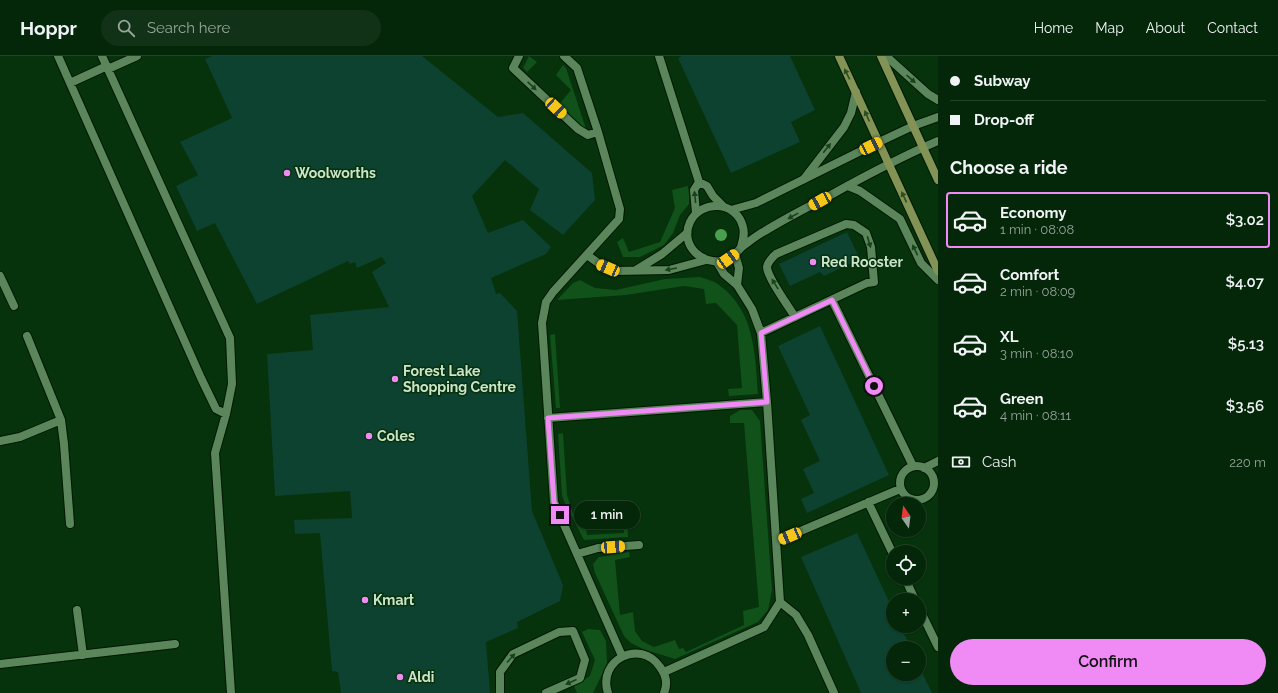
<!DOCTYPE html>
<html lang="en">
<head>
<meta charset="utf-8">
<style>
	:root { --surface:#042609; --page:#123217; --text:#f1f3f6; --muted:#97a59c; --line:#25432a; --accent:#f08bf6 }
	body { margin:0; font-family:Raleway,sans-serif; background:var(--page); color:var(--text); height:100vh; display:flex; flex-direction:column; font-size:15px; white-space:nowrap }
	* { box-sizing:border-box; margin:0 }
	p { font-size:13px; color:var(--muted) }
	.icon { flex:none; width:22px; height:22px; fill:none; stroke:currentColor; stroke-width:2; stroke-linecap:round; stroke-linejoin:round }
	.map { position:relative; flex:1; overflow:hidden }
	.panel { display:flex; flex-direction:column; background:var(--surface); width:340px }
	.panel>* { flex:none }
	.banner { display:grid; align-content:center; height:88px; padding:0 12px; background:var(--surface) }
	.needle { width:26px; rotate:346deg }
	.fabs { position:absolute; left:886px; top:441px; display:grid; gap:8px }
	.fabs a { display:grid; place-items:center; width:40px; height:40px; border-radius:50%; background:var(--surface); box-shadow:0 1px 3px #0004,0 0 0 1px var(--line); font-size:20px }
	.end { position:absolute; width:18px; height:18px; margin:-9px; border:5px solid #f08bf6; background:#111; box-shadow:0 0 0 2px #111 }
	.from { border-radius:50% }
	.bubble { position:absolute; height:28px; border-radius:14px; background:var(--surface); box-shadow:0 1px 3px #0004,0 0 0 1px var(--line); font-size:13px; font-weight:600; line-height:28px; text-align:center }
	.car { position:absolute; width:12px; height:24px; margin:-12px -6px; border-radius:5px; box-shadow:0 0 3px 1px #0007; background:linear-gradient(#f5c518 24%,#345 0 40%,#f5c518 0 76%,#345 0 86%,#f5c518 0) }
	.banner b { display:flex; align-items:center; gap:14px; height:38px; font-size:15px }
	.banner b+b { border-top:1px solid var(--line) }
	.banner i { width:10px; height:10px; background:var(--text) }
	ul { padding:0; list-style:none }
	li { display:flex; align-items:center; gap:12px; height:56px; margin:0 8px 6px; padding:0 4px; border:2px solid transparent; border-radius:4px }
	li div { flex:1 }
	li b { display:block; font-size:15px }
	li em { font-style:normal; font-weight:600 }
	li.current { border-color:var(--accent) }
	li>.icon { width:36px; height:36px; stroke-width:1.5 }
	h2 { padding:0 12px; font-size:18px; line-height:48px }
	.pay { display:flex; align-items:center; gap:10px; height:44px; padding:0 12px; font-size:15px }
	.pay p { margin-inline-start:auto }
	.action { display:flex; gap:8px; margin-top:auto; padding:8px 12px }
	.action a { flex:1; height:46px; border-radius:24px; background:var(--accent); color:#111; font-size:16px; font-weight:600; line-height:46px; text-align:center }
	header { display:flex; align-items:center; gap:24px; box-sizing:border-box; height:56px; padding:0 20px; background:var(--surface); border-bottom:1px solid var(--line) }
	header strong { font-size:19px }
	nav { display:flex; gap:22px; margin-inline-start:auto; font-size:14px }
	.search { width:280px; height:36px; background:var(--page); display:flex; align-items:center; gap:10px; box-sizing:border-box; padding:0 14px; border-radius:22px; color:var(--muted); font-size:15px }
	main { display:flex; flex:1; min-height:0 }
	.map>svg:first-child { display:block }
	.green { fill:#105219 }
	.building { fill:#0d4230 }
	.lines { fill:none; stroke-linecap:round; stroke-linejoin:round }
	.service-casing { stroke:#001800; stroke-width:10 }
	.minor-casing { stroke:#001800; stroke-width:10 }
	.secondary-casing { stroke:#001800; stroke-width:10 }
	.service { stroke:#5b865c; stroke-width:8 }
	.minor { stroke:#5b865c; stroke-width:8 }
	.secondary { stroke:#839356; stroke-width:8 }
	.tree { fill:#49a150 }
	.oneway { fill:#2c4f22 }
	.oneway2 { fill:#17431c }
	.route { stroke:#f08bf6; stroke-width:5 }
	.poi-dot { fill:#f08bf6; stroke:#06320c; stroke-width:1.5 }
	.labels { text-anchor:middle; stroke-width:3; stroke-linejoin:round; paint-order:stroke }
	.poi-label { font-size:14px; font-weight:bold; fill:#cde4cc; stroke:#06320c; text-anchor:start }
</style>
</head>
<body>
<header>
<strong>Hoppr</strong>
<div class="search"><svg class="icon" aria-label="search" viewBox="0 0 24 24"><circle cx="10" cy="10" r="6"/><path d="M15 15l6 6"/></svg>Search here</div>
<nav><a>Home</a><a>Map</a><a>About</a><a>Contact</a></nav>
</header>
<main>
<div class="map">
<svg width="938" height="637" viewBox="0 0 938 637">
	<rect width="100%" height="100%" fill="#06320c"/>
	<path class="green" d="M 529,0 L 537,6 L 527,16 L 523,12 Z
		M 563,9 L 566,12 L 588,79 L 556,52 L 571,34 L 556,19 Z
		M 688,130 L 689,139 L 689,148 L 680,159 L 673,177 L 664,189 L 640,201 L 623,201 L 617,186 L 623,182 L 629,196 L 660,186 L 675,152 L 672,134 Z
		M 700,221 C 706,223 714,225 719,229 C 755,255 755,298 758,338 L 729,340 L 728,333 L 742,332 L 737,269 L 716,247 L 706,248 L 704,233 L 684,230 L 626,239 L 557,244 L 573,227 L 580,224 L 595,232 L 616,234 L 665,223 Z
		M 555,278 L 560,352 L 556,352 L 550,279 Z
		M 740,354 L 752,354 L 760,365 L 772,534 L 768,554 L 758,566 L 675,603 L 643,593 L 631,587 L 624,580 L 595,517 L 593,508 L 599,501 L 629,496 L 630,501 L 615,504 L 620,559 L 633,556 L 635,575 L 642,585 L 654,591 L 675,584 L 679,593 L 683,592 L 686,596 L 744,569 L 743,555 L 759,551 L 744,367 L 730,367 L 730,360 Z
		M 563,377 L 567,439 L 573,458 L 580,459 L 581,465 L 585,465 L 587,479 L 624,477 L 624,463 L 627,463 L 628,481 L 584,484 L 564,445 L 562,439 L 558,378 Z
		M 588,573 L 600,574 L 606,585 L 607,608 L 593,637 L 577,637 L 574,630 L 590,620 L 595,604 L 582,576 Z"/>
	<path class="building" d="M 212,0 L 422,0 L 498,61 L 523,57 L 592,117 L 595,144 L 563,179 L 530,154 L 539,133 L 505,104 L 472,140 L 488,177 L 523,164 L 551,191 L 546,198 L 491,222 L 496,238 L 500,237 L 517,255 L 532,455 L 563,529 L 560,545 L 517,566 L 518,572 L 486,586 L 490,637 L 341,637 L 338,616 L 332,615 L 320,477 L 295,478 L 294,464 L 352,462 L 350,435 L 275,440 L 267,298 L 313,294 L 310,259 L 389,251 L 372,216 L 386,207 L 382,201 L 357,212 L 355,206 L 350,208 L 348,205 L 257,248 L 215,167 L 197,175 L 176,130 L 198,119 L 180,86 L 232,62 L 205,3 Z
		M 682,0 L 790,0 L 815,54 L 791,66 L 800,86 L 731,117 L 678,2 Z
		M 847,176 L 860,203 L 824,220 L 820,216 L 790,230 L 779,208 Z
		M 820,270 L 889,419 L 807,457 L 801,443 L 814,437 L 803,413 L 820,405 L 801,364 L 810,359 L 778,290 Z
		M 857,477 L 893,554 L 893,570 L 900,570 L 911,592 L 893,592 L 893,618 L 919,618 L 919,610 L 932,637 L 861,637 L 801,501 Z"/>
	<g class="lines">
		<g class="service-casing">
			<path id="service" d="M 58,0 L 201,322 L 216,353 L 226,358
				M 102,0 L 230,282 L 232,328 L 226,358 L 215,397 L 231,637
				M 519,0 L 513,12 L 578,73 L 588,79 L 598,76
				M 564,0 L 577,12 L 598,76 L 620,153 L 619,163 L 553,236 L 546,246 L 542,267 L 554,446 L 622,600
				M 659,0 L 699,126 L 707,130 L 713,140 L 723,150
				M 108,13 L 137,0
				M 70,27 L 107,10
				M 804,123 L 844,71 L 851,57 L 856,36
				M 848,130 L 860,135 L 900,163 L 921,207 L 938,224
				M 696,157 L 694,134 L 699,126
				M 735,198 L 739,212 L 737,229
				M 587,199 L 601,209 L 616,215 L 669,214 L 706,204
				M 636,214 L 662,198 L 687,177
				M 832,244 L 913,410
				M 761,277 L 867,227 L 874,226 L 871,191 L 866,177 L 854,169 L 846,168 L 776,198 C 772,202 768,205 767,211 C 767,221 789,251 795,261
				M 548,362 L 767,346
				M900 427a17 17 0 1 1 34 0a17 17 0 1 1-34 0Z
				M 924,412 L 938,405
				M 868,446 L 893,498
				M 777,485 L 900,433
				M 577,498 L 598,492 L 639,489
				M 905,522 L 915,544
				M 780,546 L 796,559 L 808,579 L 834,637
				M 919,552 L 938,591
				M 664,616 L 764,571 L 780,546 L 767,346 L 761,277 L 752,253 L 737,229 L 724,218 L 717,206
				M 500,637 L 500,616 L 513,598 L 559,576 L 573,575 L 585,604 L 580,622 L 546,637
				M 608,637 C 597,604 640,582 660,611 C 666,619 668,628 664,637"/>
		</g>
		<g class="minor-casing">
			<path id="minor" d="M 886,0 L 928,38 L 938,44
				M 731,154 L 756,147 L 879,86 L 913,70 L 938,61
				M 741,191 C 743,184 745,178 743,171 C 737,145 701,143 690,166 C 679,190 703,211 727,204 C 734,201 737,195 743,190 C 750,185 757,179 765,175 C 786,162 808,151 829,140 C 865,120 901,101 938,85
				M 0,220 L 14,250
				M 27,280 L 61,364 L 64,388 L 70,468
				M 0,385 L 20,381 L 61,364
				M 77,554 L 83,599
				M 0,608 L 175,588"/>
		</g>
		<g class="secondary-casing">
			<path id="secondary" d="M 839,0 L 938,215
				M 881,0 L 938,124"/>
		</g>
		<use href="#service" class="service"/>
		<use href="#minor" class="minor"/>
		<use href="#secondary" class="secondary"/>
	</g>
	<circle class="tree" cx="721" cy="179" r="6"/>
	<defs><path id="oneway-solid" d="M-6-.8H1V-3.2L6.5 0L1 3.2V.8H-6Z"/></defs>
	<g class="oneway">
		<use href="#oneway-solid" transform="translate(847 18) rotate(-116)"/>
		<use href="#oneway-solid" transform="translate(867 60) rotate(-114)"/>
		<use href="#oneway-solid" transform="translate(904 141) rotate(-115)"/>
	</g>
	<g class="oneway2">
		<use href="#oneway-solid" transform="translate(911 23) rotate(42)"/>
		<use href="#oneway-solid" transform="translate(532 30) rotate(43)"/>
		<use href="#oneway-solid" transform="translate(827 92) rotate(-52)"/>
		<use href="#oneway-solid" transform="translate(695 141) rotate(-96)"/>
		<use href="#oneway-solid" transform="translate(793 160) rotate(151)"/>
		<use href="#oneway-solid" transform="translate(869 186) rotate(74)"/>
		<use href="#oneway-solid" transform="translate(915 194) rotate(-116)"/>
		<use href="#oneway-solid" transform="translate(671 213) rotate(170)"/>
		<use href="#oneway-solid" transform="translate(775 228) rotate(-122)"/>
		<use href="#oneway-solid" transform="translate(511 602) rotate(-48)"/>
		<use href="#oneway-solid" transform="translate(571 626) rotate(156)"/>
	</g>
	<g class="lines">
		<path class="route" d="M 560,459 L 554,446 L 548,362 L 767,346 L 761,277 L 832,244 L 874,330"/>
	</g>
	<g class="poi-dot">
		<circle cx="287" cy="117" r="4"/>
		<circle cx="813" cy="206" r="4"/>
		<circle cx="395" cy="323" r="4"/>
		<circle cx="369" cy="380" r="4"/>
		<circle cx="365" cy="544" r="4"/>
		<circle cx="400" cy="621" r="4"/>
	</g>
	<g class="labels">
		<g class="poi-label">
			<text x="295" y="122">Woolworths</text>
			<text x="821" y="211">Red Rooster</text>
			<text x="403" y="320">Forest Lake<tspan x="403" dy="16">Shopping Centre</tspan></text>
			<text x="377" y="385">Coles</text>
			<text x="373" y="549">Kmart</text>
			<text x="408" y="626">Aldi</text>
		</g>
	</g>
</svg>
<div class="fabs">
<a><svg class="needle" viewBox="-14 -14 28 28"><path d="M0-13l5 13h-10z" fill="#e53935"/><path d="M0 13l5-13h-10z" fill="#97a59c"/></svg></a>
<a><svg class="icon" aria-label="locate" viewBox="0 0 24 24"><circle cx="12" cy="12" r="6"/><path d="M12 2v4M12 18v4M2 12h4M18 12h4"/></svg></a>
<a>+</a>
<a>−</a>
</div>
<i class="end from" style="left:874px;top:330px"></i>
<i class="end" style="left:560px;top:459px"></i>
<div class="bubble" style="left:574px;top:445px;width:66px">1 min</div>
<i class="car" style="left:556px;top:52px;rotate:133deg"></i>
<i class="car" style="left:871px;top:90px;rotate:64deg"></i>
<i class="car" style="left:820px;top:145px;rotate:241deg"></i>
<i class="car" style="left:728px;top:203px;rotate:55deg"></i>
<i class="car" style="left:608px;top:212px;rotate:293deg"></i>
<i class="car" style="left:790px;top:480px;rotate:247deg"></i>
<i class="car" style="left:613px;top:491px;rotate:86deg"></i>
</div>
<section class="panel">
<div class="banner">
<b><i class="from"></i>Subway</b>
<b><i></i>Drop-off</b>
</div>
<h2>Choose a ride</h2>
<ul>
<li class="current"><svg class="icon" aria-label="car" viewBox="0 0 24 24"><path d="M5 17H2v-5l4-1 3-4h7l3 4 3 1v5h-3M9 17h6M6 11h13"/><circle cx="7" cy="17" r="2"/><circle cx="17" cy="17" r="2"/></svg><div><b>Economy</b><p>1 min · 08:08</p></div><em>$3.02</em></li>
<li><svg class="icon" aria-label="car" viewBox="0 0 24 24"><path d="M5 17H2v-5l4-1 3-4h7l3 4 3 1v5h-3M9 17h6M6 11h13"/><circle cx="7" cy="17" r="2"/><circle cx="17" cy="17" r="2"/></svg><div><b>Comfort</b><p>2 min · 08:09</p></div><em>$4.07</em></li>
<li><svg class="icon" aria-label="car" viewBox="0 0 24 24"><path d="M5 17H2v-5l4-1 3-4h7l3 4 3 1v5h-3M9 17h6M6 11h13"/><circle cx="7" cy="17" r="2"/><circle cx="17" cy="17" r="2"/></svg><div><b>XL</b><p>3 min · 08:10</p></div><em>$5.13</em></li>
<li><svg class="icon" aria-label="car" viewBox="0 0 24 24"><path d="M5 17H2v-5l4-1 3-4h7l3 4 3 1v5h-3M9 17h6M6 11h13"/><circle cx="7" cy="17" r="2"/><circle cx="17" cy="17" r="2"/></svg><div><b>Green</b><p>4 min · 08:11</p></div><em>$3.56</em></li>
</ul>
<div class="pay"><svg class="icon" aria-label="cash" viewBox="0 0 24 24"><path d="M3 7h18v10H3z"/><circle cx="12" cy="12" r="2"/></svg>Cash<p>220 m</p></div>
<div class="action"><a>Confirm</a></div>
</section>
</main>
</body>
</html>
